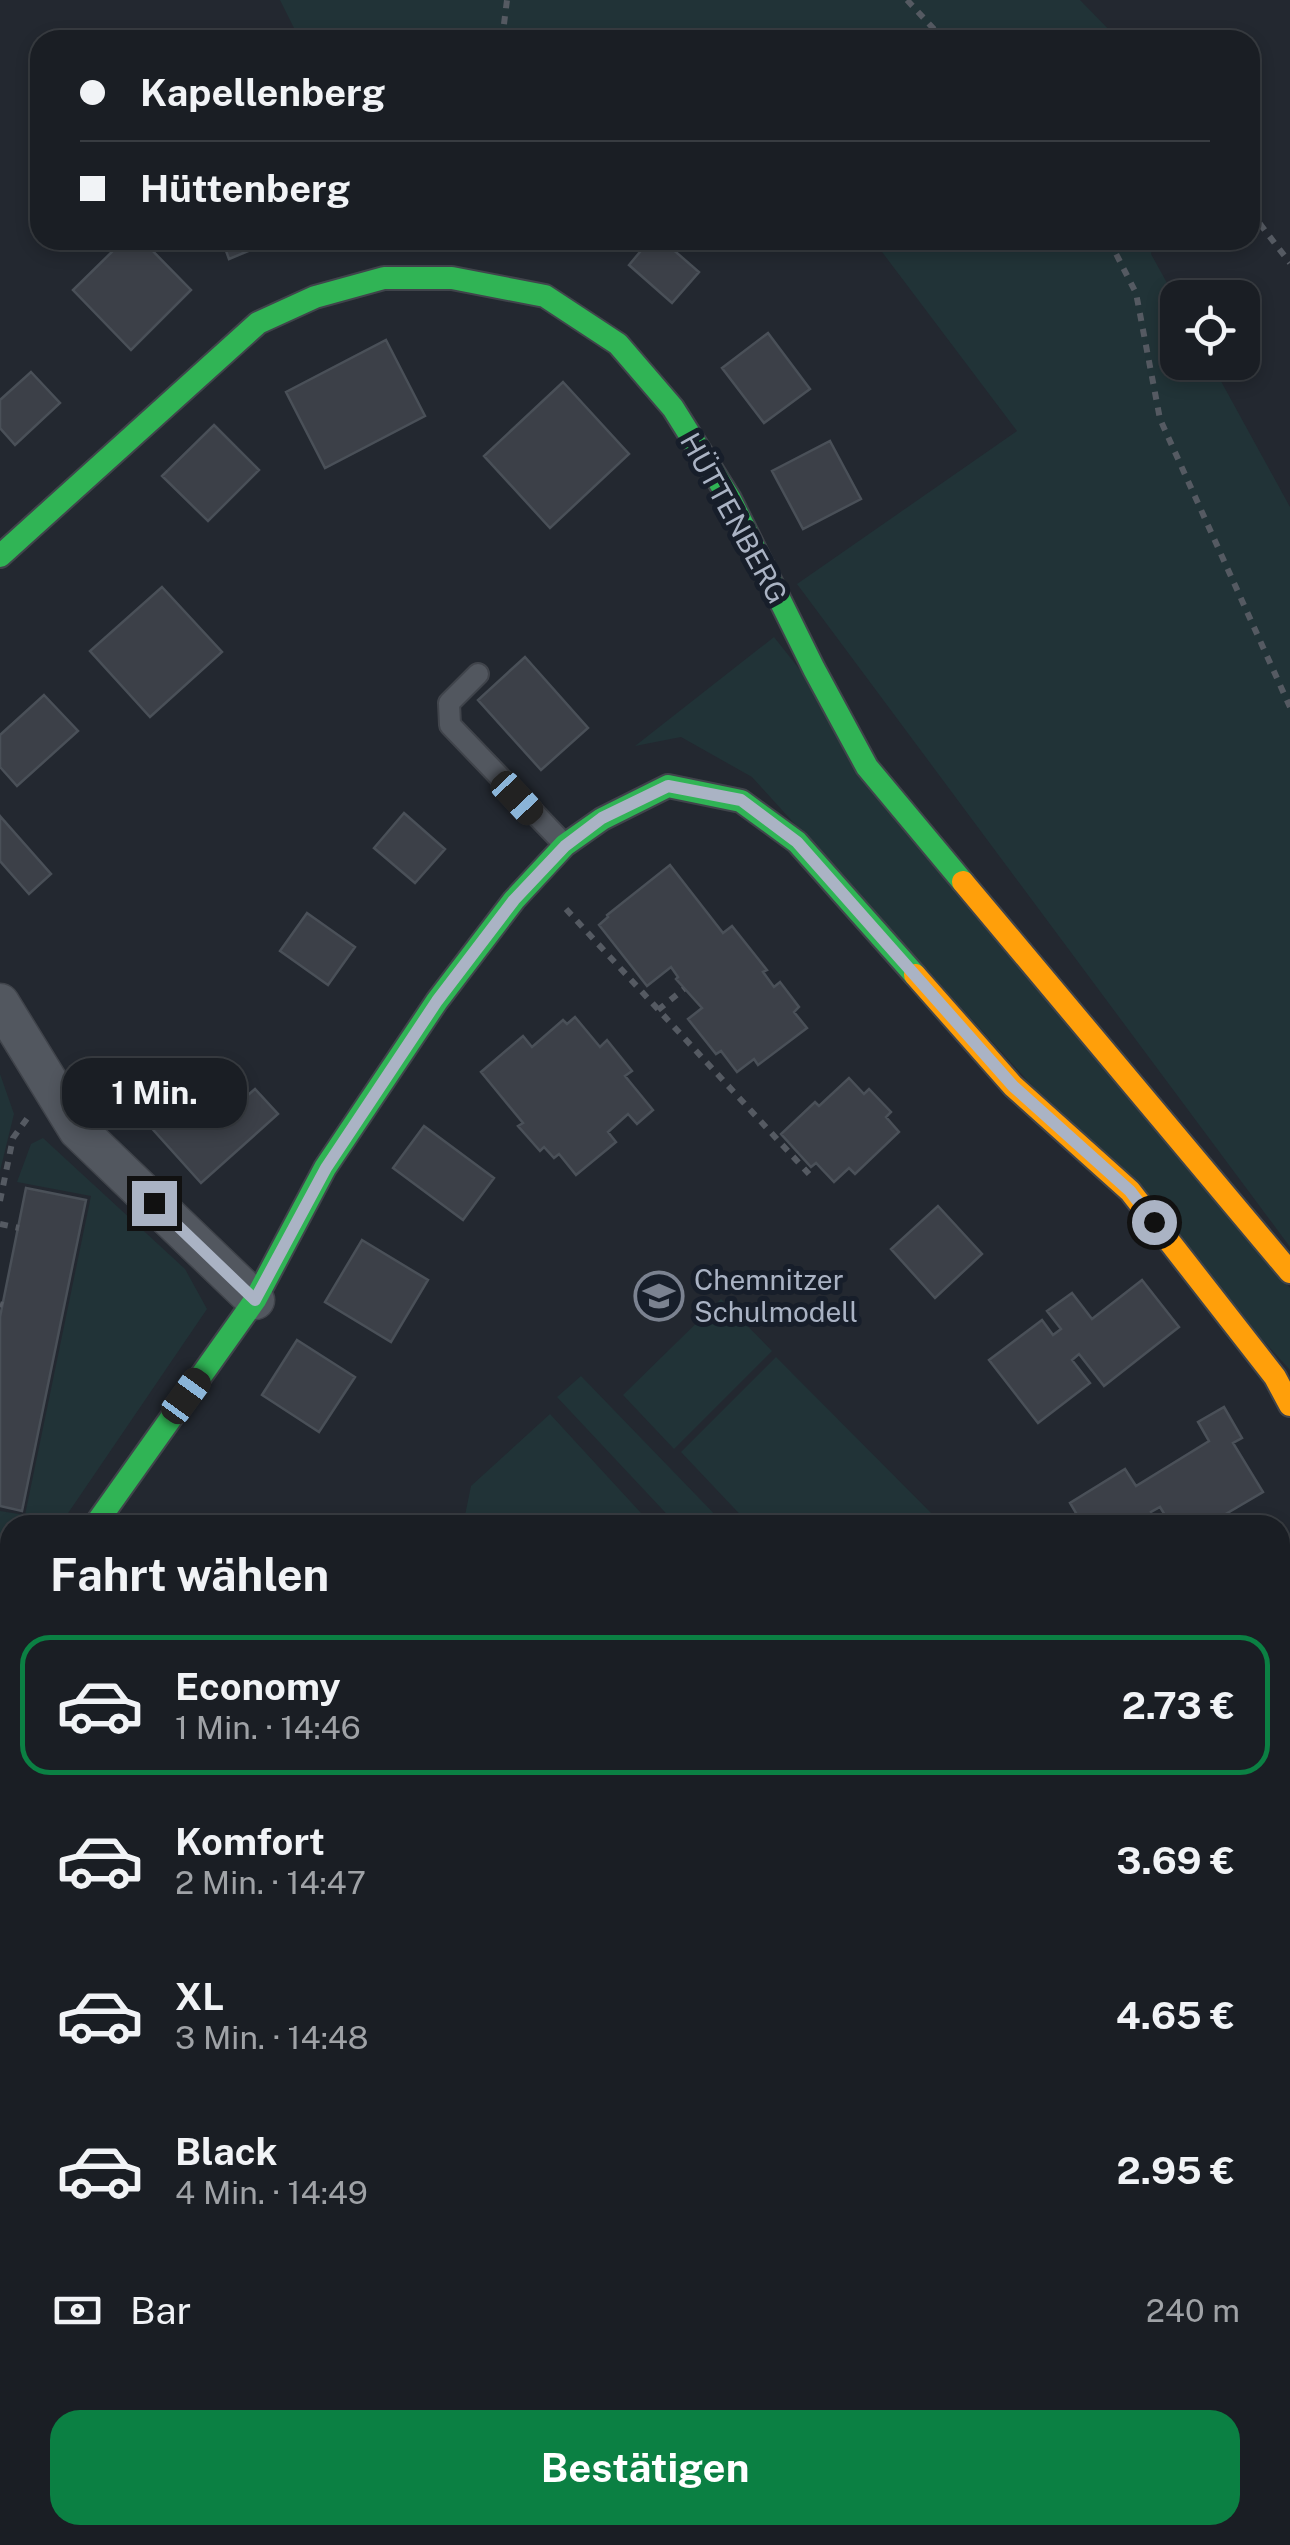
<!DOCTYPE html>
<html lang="de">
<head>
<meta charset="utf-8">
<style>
	:root { --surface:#1a1e24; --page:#272b31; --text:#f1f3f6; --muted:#9fa2a6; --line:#383c41; --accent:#0b8043 }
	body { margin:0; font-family:"Public Sans",sans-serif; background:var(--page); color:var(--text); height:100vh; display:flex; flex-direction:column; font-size:38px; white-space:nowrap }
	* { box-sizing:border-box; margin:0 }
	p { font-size:32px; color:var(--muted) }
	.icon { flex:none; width:55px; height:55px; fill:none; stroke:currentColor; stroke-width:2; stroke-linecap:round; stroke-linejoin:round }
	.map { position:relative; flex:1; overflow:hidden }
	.panel { position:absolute; left:0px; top:1515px; width:1290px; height:1030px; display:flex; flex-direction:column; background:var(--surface); border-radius:30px 30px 0 0; box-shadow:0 5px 15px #0003,0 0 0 2px var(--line) }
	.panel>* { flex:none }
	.top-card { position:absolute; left:30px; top:30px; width:1230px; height:220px; border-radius:30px; box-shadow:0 5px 15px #0003,0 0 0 2px var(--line); display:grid; align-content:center; height:220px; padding:0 50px; background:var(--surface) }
	.tools { position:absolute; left:1160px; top:280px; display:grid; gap:20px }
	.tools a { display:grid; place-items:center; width:100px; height:100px; border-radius:20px; background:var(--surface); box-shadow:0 5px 15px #0003,0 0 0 2px var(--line); font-size:50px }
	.end { position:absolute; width:45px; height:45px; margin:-22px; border:12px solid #aab3c4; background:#111; box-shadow:0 0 0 5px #111 }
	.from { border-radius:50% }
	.bubble { position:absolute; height:70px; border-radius:30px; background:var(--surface); box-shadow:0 5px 15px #0003,0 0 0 2px var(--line); font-size:32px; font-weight:700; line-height:70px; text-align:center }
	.car { position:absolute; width:30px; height:60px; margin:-30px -15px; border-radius:12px; box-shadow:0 0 8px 2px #0007; background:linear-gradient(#222 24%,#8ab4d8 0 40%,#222 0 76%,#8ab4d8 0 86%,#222 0) }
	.top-card b { display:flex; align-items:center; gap:35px; height:95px; font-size:38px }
	.top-card b+b { border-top:2px solid var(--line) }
	.top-card i { width:25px; height:25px; background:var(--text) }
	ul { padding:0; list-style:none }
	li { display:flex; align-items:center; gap:30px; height:140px; margin:0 20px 15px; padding:0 30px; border:5px solid transparent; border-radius:30px }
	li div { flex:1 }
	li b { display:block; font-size:38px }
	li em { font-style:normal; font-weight:700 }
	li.selected { border-color:var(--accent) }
	li>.icon { width:90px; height:90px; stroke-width:1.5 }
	h2 { padding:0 50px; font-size:45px; line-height:120px }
	.pay { display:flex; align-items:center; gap:25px; height:110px; padding:0 50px; font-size:38px }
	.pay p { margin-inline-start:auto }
	.action { display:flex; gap:20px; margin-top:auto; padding:20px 50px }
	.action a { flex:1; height:115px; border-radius:30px; background:var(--accent); color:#fff; font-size:40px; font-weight:700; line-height:115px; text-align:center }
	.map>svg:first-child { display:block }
	.green { fill:#213337 }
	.building { fill:#3c4048; stroke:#4a5058; stroke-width:2.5 }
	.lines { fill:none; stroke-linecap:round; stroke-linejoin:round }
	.lane-casing { stroke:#40444b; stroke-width:24 }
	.street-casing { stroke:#40444b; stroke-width:41 }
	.fast-casing { stroke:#40444b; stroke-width:26 }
	.slow-casing { stroke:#40444b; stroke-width:26 }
	.path { stroke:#555a62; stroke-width:6; stroke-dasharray:8 8; stroke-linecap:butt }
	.lane { stroke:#52575f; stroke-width:20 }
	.street { stroke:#52575f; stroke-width:38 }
	.fast { stroke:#30b455; stroke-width:22 }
	.slow { stroke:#ff9f0a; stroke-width:22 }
	.tram { stroke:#565a62; stroke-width:2.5 }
	.route { stroke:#aab3c4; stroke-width:12 }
	.labels { text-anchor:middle; stroke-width:10; stroke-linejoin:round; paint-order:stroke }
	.street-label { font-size:28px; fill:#aab3c4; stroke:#171e2a }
	.poi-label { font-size:28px; fill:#aab3c4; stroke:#171e2a; text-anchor:start }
</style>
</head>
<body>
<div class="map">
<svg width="1290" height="2545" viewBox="0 0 1290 2545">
	<rect width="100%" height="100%" fill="#232830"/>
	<path class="green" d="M 280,0 L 1080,0 L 1119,40 L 513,40 L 433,34 L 376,40 L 300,40 Z
		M 873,240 L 1155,240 L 1151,254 L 1177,301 L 1178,362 L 1211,363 L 1290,507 L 1290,1247 L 797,584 L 1017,431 Z
		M 774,637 L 1290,1288 L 1290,1370 L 752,777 L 681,737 L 635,746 Z
		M 0,1074 L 14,1114 L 0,1171 Z
		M 43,1138 L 185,1269 L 207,1309 L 60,1525 L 10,1525 L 10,1575 L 0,1562 L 0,1511 L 25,1515 L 91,1196 L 17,1182 L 31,1144 Z
		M 721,1299 L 772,1351 L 674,1449 L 623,1395 Z
		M 776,1357 L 943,1525 L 750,1525 L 681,1452 Z
		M 581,1376 L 725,1525 L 677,1525 L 557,1397 Z
		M 550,1414 L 652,1525 L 463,1525 L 471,1486 Z
		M 0,1883 L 10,1895 L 10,2044 L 0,2051 Z
		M 10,2141 L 10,2219 L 0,2223 L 0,2148 Z"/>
	<path class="building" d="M 124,240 L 142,240 L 191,290 L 131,350 L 73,290 Z
		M 222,240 L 275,240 L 229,259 Z
		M 650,240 L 662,240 L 699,272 L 672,303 L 629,265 Z
		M 768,333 L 810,389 L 764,423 L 722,368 Z
		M 386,340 L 425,416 L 325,468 L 286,392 Z
		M 31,372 L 60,403 L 15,445 L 0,428 L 0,400 Z
		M 563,382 L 629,454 L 550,528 L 484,456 Z
		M 214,425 L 259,470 L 208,521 L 162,476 Z
		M 830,441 L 861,499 L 803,529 L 772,471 Z
		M 162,587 L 222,652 L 150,717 L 90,651 Z
		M 525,657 L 588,728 L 541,770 L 478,700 Z
		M 44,695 L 78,731 L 17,786 L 0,767 L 0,735 Z
		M 404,813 L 445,849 L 415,883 L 374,848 Z
		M 0,816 L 51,874 L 29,894 L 0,861 Z
		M 670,865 L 723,933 L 732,926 L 767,970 L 763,972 L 774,987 L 780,982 L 799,1007 L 794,1012 L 807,1028 L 758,1065 L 754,1059 L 737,1072 L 721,1051 L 716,1054 L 688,1019 L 702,1008 L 676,979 L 678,977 L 671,967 L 647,986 L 599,925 L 608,917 L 607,915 Z
		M 307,913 L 355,947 L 328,985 L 280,951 Z
		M 575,1017 L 600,1047 L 607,1040 L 632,1071 L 625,1076 L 653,1110 L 637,1124 L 628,1114 L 608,1132 L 616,1142 L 576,1175 L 559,1154 L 554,1158 L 544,1147 L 540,1151 L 518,1126 L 523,1123 L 481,1072 L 523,1036 L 532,1047 L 563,1020 L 567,1024 Z
		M 198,1064 L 235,1106 L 255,1089 L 278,1114 L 201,1183 L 130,1104 L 165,1071 L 176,1084 Z
		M 849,1078 L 864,1094 L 869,1089 L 891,1112 L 886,1117 L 899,1132 L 855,1174 L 849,1168 L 834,1182 L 816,1163 L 811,1167 L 781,1134 L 815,1102 L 819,1106 Z
		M 424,1126 L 494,1178 L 463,1220 L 393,1168 Z
		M 26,1188 L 86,1200 L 22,1511 L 0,1506 L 0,1317 Z
		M 938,1206 L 982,1254 L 935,1298 L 891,1249 Z
		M 362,1240 L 428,1280 L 391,1342 L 325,1302 Z
		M 1142,1280 L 1179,1327 L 1104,1386 L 1079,1354 L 1072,1360 L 1090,1383 L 1038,1423 L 989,1360 L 1042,1320 L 1053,1335 L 1061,1329 L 1047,1311 L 1072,1293 L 1092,1319 Z
		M 297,1340 L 355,1377 L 319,1432 L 262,1395 Z
		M 1224,1407 L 1242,1438 L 1233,1443 L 1263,1492 L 1207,1525 L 1171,1525 L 1160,1507 L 1151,1512 L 1159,1525 L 1083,1525 L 1070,1503 L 1125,1469 L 1136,1486 L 1209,1441 L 1198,1422 Z
		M 1290,1879 L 1290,1923 L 1282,1880 Z
		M 10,2066 L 10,2138 L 0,2145 L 0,2072 Z
		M 1283,2145 L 1290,2173 L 1290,2237 L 1280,2240 L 1280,2146 Z
		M 1280,2519 L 1288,2519 L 1290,2545 L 1251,2545 L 1261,2544 L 1260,2535 L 1280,2535 Z
		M 10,2531 L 10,2535 L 26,2535 L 28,2545 L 0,2545 L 0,2533 Z
		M 167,2535 L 229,2535 L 231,2545 L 169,2545 Z
		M 1174,2535 L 1175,2545 L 1144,2545 L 1144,2538 Z"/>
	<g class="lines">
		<g class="lane-casing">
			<path id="lane" d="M 478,674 L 449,703 L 450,725 L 564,844"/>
		</g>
		<g class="street-casing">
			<path id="street" d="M 0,1003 L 78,1130 L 255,1300
				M 0,1648 L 10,1635
				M 0,1815 L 10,1830
				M 0,2280 L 10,2276
				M 1280,2379 L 1290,2378
				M 315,2535 L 317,2545
				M 511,2545 L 561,2535"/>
		</g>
		<g class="fast-casing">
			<path id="fast" d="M 0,556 L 258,323 L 315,297 L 384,278 L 452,278 L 545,296 L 618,344 L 673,408 L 730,499 L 814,669 L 867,767 L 963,882
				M 95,1525 L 255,1300 L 325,1168 L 437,1001 L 514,900 L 565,845 L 602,819 L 668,786 L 741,801 L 797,842 L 915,975"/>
		</g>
		<g class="slow-casing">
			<path id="slow" d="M 963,882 L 1290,1272
				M 915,975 L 1013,1086 L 1130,1191 L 1275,1377 L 1290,1405"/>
		</g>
		<path class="path" d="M 907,0 L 944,40
			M 502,40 L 507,0
			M 1250,211 L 1290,263
			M 1109,240 L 1136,293 L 1160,419 L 1290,707
			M 566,909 L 809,1174
			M 658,1010 L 684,989
			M 0,1201 L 13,1138 L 29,1116
			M 0,1224 L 19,1228
			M 0,1304 L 3,1305
			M 0,1575 L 10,1589
			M 1280,1651 L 1290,1652
			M 1280,1823 L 1287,1756 L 1290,1757
			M 0,2059 L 10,2052
			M 146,2535 L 148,2545
			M 398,2535 L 400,2545
			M 1051,2539 L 1052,2545"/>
		<use href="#lane" class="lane"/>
		<use href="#street" class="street"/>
		<use href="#fast" class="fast"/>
		<use href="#slow" class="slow"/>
		<path class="tram" d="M 0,1716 L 10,1731
			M 0,1750 L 10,1765
			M 348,2535 L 350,2545
			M 367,2535 L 369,2545"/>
	</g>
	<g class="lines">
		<path class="route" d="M 154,1203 L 255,1300 L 326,1168 L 437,1001 L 514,900 L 565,846 L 602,818 L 668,786 L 741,800 L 797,842 L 1013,1086 L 1130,1191 L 1154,1222"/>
	</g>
	<defs>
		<g id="school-ring" transform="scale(2.5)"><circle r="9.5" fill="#171e2a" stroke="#7b8290" stroke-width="1.5"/><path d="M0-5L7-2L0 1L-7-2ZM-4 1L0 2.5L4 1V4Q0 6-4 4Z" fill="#7b8290"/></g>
	</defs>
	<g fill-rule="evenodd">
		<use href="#school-ring" x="659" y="1296"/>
	</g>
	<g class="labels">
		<g class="street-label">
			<text transform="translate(734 518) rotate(61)" y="10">HÜTTENBERG</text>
		</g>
		<g class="poi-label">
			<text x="694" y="1290">Chemnitzer<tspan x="694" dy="32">Schulmodell</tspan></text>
		</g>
	</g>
</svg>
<div class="tools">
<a><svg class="icon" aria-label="locate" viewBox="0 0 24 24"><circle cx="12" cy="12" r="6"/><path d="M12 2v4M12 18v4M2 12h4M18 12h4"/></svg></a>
</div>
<i class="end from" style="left:1154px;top:1222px"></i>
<i class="end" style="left:154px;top:1203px"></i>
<div class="bubble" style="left:62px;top:1058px;width:185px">1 Min.</div>
<i class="car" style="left:517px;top:798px;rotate:137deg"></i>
<i class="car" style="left:186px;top:1396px;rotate:36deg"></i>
<div class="top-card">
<b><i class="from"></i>Kapellenberg</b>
<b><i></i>Hüttenberg</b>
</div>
<section class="panel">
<h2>Fahrt wählen</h2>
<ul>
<li class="selected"><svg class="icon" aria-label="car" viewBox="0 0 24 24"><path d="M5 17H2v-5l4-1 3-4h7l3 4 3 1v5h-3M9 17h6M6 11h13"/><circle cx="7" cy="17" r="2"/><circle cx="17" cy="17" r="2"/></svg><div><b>Economy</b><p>1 Min. · 14:46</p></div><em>2.73 €</em></li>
<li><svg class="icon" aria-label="car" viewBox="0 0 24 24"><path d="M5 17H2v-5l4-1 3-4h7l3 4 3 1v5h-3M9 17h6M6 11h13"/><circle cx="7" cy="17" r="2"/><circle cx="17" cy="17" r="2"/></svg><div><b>Komfort</b><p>2 Min. · 14:47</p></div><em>3.69 €</em></li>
<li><svg class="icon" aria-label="car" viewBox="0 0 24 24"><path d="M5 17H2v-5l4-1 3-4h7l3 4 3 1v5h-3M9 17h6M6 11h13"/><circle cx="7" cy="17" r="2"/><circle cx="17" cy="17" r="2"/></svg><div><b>XL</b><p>3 Min. · 14:48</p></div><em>4.65 €</em></li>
<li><svg class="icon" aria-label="car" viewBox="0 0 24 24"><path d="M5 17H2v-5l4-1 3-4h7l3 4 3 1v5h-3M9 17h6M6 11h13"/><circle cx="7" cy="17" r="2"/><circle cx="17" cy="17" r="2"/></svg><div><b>Black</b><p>4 Min. · 14:49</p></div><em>2.95 €</em></li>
</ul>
<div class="pay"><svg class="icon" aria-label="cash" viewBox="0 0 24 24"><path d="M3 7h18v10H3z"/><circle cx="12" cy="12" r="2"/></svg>Bar<p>240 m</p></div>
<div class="action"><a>Bestätigen</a></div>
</section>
</div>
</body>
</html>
